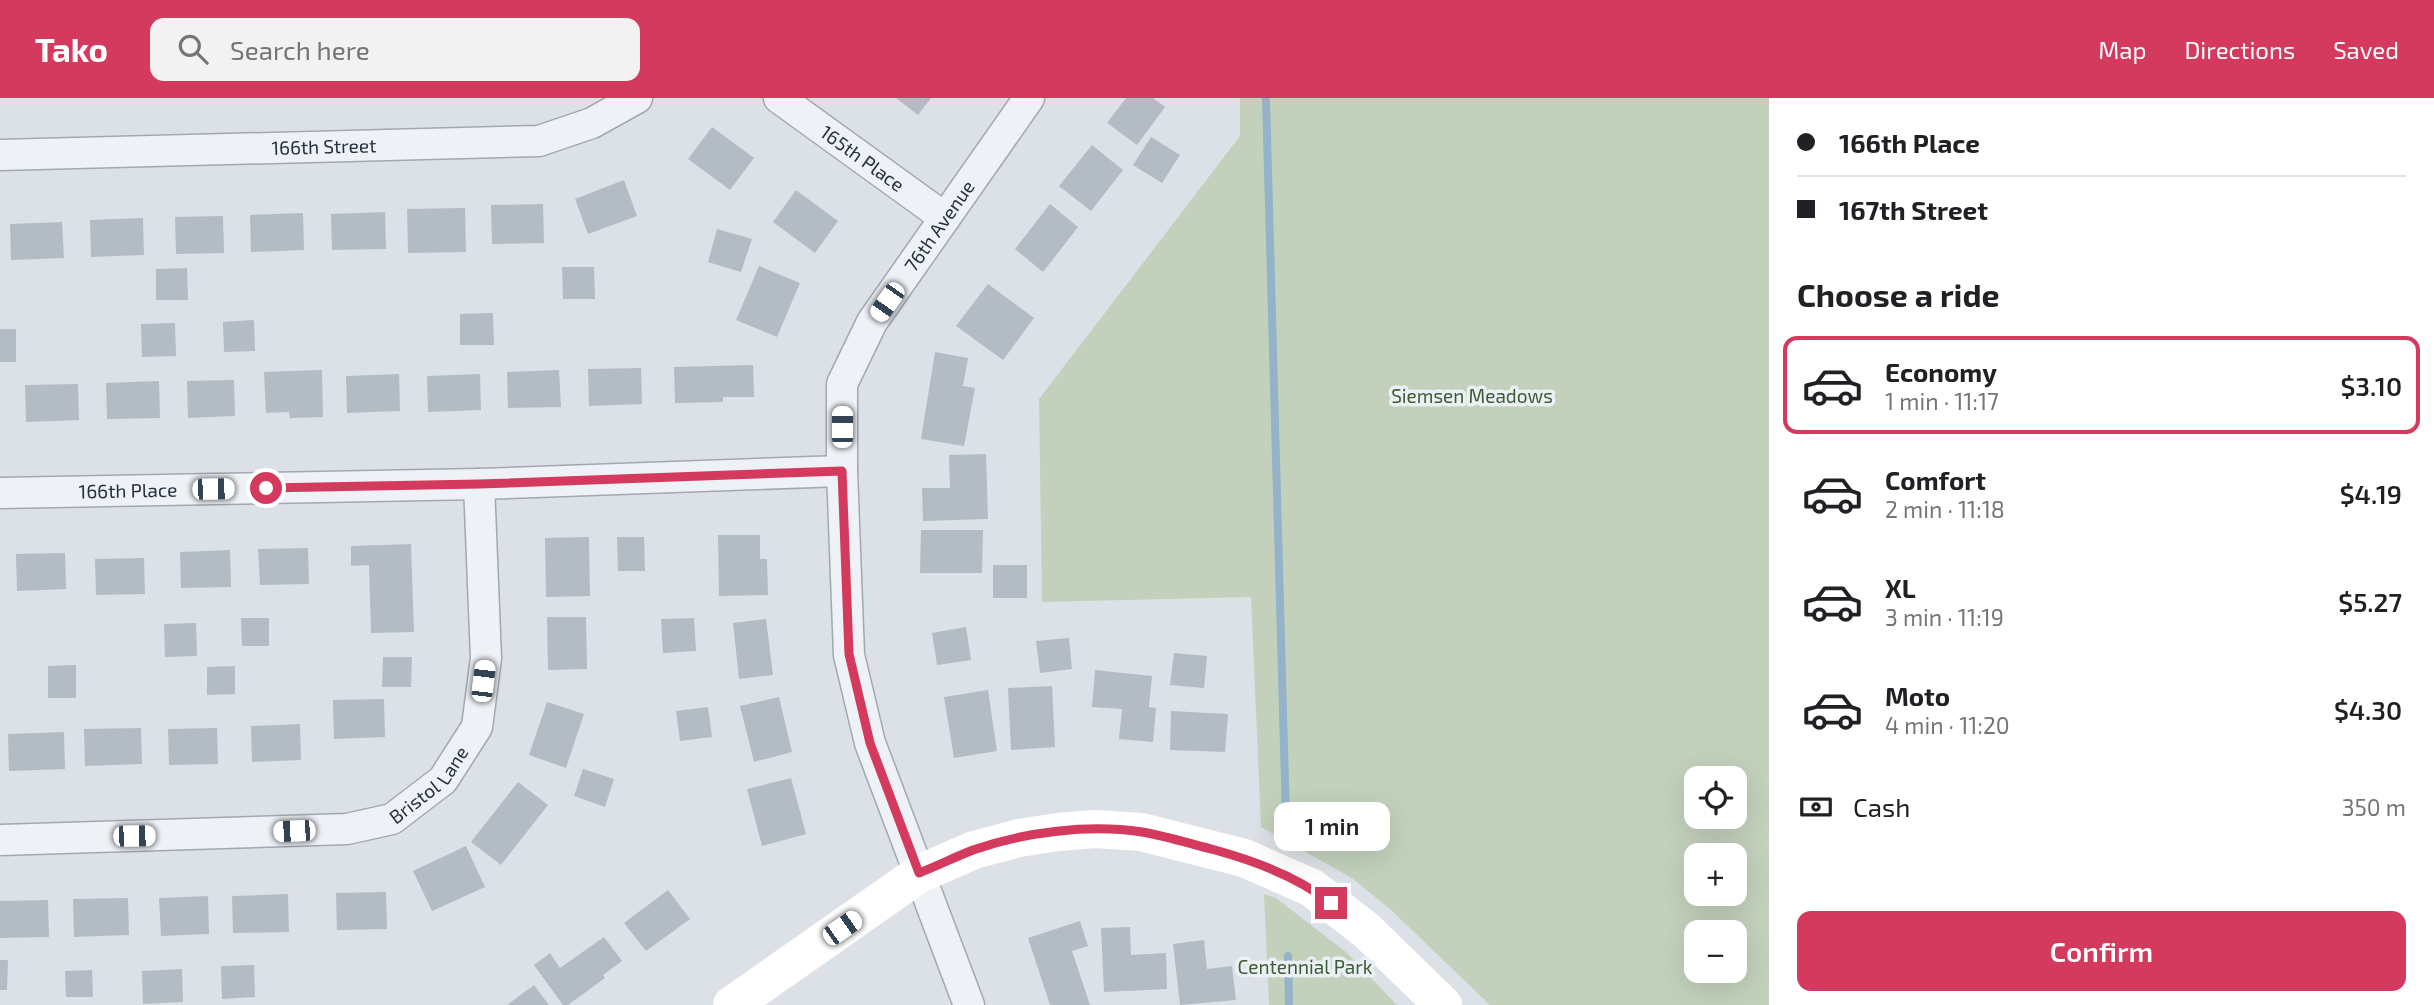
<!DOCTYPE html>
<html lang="en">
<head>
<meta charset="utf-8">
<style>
	:root { --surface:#fff; --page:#f2f2f2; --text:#202124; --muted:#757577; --line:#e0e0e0; --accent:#d4395e }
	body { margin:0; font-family:"Exo 2",sans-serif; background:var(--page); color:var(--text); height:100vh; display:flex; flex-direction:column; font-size:26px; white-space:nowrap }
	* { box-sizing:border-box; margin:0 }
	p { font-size:23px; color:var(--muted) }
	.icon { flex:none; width:38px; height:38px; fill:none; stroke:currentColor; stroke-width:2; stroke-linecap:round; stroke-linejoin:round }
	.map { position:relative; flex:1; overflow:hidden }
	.side { display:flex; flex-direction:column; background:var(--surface); width:665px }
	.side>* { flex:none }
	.banner { display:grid; align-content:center; height:154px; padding:0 28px; background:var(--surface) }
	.fabs { position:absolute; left:1684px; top:668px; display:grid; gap:14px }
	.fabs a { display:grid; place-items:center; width:63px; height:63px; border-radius:14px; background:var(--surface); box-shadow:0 7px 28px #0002; font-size:35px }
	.end { position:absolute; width:32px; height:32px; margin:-16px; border:9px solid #d4395e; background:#fff; box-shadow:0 0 0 4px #fff }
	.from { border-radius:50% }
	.bubble { position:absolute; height:49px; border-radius:14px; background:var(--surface); box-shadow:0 7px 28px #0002; font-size:23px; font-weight:600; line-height:49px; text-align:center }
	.car { position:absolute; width:21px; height:42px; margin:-21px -10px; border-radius:9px; box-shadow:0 0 5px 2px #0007; background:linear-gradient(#fff 24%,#345 0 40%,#fff 0 76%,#345 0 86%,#fff 0) }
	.banner b { display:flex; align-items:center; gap:24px; height:66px; font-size:26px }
	.banner b+b { border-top:2px solid var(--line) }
	.banner i { width:18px; height:18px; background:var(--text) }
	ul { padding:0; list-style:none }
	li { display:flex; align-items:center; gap:21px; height:98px; margin:0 14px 10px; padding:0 14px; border:4px solid transparent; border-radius:14px }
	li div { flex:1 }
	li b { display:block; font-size:26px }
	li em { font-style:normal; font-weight:600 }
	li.selected { border-color:var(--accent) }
	li>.icon { width:63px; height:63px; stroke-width:1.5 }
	h2 { padding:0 28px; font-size:32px; line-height:84px }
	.pay { display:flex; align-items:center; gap:18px; height:77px; padding:0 28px; font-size:26px }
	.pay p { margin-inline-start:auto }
	.action { display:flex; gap:14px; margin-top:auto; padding:14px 28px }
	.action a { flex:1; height:80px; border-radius:14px; background:var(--accent); color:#fff; font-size:28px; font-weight:600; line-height:80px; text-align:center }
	header { display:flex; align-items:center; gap:42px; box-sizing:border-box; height:98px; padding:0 35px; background:var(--accent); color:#fff }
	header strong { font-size:33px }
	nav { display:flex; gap:38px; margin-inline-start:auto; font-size:24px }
	.search { width:490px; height:63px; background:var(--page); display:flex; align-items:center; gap:18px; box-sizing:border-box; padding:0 24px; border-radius:14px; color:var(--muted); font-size:26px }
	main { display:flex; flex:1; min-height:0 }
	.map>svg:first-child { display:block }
	.green { fill:#c3d1bc; fill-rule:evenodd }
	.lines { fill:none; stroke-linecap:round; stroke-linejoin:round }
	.stream { stroke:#94b3c9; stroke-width:8 }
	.building { fill:#b3bbc4 }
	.street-casing { stroke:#a1a8b1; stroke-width:33 }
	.street { stroke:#eef1f5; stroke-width:30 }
	.secondary { stroke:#fff; stroke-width:38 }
	.route { stroke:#d4395e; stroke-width:9 }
	.labels { text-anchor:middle; stroke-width:7; stroke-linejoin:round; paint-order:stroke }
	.street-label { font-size:19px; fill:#25303e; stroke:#ebf0f5 }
	.park-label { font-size:19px; fill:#3d5a32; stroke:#ebf0f5 }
</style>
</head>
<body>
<header>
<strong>Tako</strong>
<div class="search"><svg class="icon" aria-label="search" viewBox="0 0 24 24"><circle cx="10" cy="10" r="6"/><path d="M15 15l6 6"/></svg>Search here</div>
<nav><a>Map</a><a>Directions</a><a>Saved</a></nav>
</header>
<main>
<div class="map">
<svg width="1769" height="907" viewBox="0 0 1769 907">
	<rect width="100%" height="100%" fill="#dce1e7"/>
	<path class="green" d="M 1240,0 L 1769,0 L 1769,907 L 1490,907 L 1391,812 L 1352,780 L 1261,729 L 1251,499 L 1042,504 L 1039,301 L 1240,38 ZM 1696,681 L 1734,681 L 1734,719 L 1696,719 ZM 1696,758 L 1734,758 L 1734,796 L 1696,796 ZM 1696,835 L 1734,835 L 1734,873 L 1696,873 Z
		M 1264,796 L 1276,800 L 1346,854 L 1397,907 L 1269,907 Z"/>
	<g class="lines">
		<path class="stream" d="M 1266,0 L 1286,721
			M 1288,858 L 1289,907"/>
	</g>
	<path class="building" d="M 896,0 L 931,0 L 918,17 Z
		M 1126,0 L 1153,0 L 1165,9 L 1137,47 L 1107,25 Z
		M 712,29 L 754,60 L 730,92 L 688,61 Z
		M 1151,39 L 1180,57 L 1162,85 L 1133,67 Z
		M 1092,47 L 1123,72 L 1091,113 L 1059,88 Z
		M 624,82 L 637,118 L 588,136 L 575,101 Z
		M 796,92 L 838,123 L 815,155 L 773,124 Z
		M 543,106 L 544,145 L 492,146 L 491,107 Z
		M 1050,106 L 1078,129 L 1043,174 L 1015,151 Z
		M 465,110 L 466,154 L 408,155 L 407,111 Z
		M 385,114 L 386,151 L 332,152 L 331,116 Z
		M 303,115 L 304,152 L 251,154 L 250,117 Z
		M 223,118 L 224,155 L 176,156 L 175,119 Z
		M 143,120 L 144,157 L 91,159 L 90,122 Z
		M 62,124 L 64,160 L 11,162 L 10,126 Z
		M 717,131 L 752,141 L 741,174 L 708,164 Z
		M 759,168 L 800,185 L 777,239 L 736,222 Z
		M 562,169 L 594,169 L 595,201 L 563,201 Z
		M 187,170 L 188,202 L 156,202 L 156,171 Z
		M 988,186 L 1034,220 L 1003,262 L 956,228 Z
		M 493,215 L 494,247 L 460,247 L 460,216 Z
		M 254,222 L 255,253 L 224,254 L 223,224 Z
		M 175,225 L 176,258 L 142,259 L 141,226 Z
		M 0,231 L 16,231 L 16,264 L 0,264 Z
		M 935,254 L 968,260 L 963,288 L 975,290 L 964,348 L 921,341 Z
		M 753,267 L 754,299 L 723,299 L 723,304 L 675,305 L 674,269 Z
		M 641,270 L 642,306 L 589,308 L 588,271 Z
		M 322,272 L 323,319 L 290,320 L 289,314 L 266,315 L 264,274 Z
		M 559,272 L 561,309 L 508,310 L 507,274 Z
		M 399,276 L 400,313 L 347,315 L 346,278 Z
		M 480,276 L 481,312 L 428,314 L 427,278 Z
		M 234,282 L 235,318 L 188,320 L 187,283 Z
		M 159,283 L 160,320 L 107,321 L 106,285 Z
		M 78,286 L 79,322 L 26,324 L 25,287 Z
		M 986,356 L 988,421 L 923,423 L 922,390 L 950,390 L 949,357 Z
		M 921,432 L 983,432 L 982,475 L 920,475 Z
		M 718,437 L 760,437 L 760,461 L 767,461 L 768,497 L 719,498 Z
		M 589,439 L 590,498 L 546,499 L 545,440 Z
		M 617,439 L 644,439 L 645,473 L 618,473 Z
		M 411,446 L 414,534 L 371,535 L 369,467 L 351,468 L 351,448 Z
		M 308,450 L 309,486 L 260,487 L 258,451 Z
		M 230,452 L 231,489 L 181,490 L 180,454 Z
		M 65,455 L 66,491 L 17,493 L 16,456 Z
		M 144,460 L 145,496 L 96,497 L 95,461 Z
		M 993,467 L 1027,467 L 1027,500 L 993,500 Z
		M 547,519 L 586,519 L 587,571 L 548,572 Z
		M 241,520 L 269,520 L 269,548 L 242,548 Z
		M 694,520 L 696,553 L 663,555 L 661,521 Z
		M 766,521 L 773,577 L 739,581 L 733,525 Z
		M 196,525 L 197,558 L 165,559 L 164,526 Z
		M 966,529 L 971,562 L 937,567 L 932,535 Z
		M 1069,540 L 1072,571 L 1040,575 L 1036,543 Z
		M 1174,555 L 1207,558 L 1204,590 L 1170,587 Z
		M 383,559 L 412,559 L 411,589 L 382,589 Z
		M 76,567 L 76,600 L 48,600 L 48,568 Z
		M 235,568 L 235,596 L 207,597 L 207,569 Z
		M 1095,572 L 1152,578 L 1149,609 L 1156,610 L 1153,644 L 1119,641 L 1122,611 L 1092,609 Z
		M 1052,588 L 1055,649 L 1011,652 L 1008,590 Z
		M 988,592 L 997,653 L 954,660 L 944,599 Z
		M 779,599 L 792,654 L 754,664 L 740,608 Z
		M 384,601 L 385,639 L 334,641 L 333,602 Z
		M 547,604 L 584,616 L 566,670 L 529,657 Z
		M 708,609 L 712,639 L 680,643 L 676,613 Z
		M 1171,613 L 1228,616 L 1225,654 L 1170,652 Z
		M 300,626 L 301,662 L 252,664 L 251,628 Z
		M 141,630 L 142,666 L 85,668 L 84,631 Z
		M 217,630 L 218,666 L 169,667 L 168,631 Z
		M 64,634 L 65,671 L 9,673 L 8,636 Z
		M 583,671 L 614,681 L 605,709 L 574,698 Z
		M 791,680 L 806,736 L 762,748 L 747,691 Z
		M 518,684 L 548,707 L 501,767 L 471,744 Z
		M 466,748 L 485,789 L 432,813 L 413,773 Z
		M 668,792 L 690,821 L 646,853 L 624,825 Z
		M 386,794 L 387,831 L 337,832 L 336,795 Z
		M 288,796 L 289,834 L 233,835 L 232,798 Z
		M 208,798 L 209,836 L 161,838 L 159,800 Z
		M 128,800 L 129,837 L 74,839 L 73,801 Z
		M 48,802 L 49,839 L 0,840 L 0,803 Z
		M 1080,823 L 1088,848 L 1072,853 L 1090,907 L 1050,907 L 1028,840 Z
		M 1130,829 L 1131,857 L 1166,855 L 1167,891 L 1104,894 L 1101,830 Z
		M 604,839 L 622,863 L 603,877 L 605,880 L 568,907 L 563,907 L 534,867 L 550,855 L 560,870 Z
		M 1204,842 L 1207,871 L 1232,868 L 1236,902 L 1180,907 L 1173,846 Z
		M 0,862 L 8,862 L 7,892 L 0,892 Z
		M 254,867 L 255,899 L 222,901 L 221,868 Z
		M 182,871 L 183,904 L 143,906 L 142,873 Z
		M 92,872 L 93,899 L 66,899 L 65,873 Z
		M 534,887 L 549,907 L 507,907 Z"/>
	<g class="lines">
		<g class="street-casing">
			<g id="street">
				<path id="s1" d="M 779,0 L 945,120"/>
				<path id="s2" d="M 0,57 L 539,43 L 592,25 L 637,0"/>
				<path id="s3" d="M 0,395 L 479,386 L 842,373"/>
				<path id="s4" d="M 0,742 L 347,731 L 392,721 L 443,682 L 477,629 L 486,560 L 479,386"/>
				<path id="s5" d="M 969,907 L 870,645 L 849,557 L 842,373 L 842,286 L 872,224 L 1029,0"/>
			</g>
		</g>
		<use href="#street" class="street"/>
		<path class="secondary" d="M 732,907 L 919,776 L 974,752 L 1019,740 L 1058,734 L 1095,731 L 1141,734 L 1244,760 L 1312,790 L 1367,833 L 1443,907"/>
	</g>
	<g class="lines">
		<path class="route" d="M 266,390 L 479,386 L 842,373 L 849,556 L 870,645 L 919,775 C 937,768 955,759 973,752 C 1025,734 1088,726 1142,734 C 1166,738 1191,746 1215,752 C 1255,763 1298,779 1331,805"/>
	</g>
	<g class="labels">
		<g class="street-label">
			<text dy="7" stroke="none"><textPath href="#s2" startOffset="324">166th Street</textPath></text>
			<text dy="7" stroke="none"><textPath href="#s1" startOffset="103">165th Place</textPath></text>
			<text dy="7" stroke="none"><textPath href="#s5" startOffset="828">76th Avenue</textPath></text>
			<text dy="7" stroke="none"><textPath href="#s3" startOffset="128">166th Place</textPath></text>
			<text dy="7" stroke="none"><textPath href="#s4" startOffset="444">Bristol Lane</textPath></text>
		</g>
		<g class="park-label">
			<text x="1472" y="305">Siemsen Meadows</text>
			<text x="1305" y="876">Centennial Park</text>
		</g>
	</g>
</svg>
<div class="fabs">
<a><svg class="icon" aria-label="locate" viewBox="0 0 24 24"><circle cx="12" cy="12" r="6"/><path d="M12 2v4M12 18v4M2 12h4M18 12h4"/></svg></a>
<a>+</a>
<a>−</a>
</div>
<i class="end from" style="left:266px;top:390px"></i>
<i class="end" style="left:1331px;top:805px"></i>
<div class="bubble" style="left:1274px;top:704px;width:116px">1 min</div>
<i class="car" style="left:887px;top:204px;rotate:215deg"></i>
<i class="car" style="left:842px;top:329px;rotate:0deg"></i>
<i class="car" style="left:213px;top:391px;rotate:89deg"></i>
<i class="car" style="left:483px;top:583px;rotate:7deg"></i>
<i class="car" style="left:294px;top:733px;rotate:268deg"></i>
<i class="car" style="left:134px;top:738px;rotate:89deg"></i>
<i class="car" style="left:842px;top:830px;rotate:55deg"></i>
</div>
<section class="side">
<div class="banner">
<b><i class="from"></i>166th Place</b>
<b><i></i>167th Street</b>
</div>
<h2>Choose a ride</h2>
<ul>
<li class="selected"><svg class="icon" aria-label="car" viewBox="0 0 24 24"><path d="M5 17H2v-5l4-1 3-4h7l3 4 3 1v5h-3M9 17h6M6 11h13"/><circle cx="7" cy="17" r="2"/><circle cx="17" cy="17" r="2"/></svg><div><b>Economy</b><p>1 min · 11:17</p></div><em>$3.10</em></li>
<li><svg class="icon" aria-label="car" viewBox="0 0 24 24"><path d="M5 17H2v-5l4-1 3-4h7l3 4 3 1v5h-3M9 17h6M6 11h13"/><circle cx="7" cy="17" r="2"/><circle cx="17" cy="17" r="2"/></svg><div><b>Comfort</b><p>2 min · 11:18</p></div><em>$4.19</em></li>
<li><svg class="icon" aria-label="car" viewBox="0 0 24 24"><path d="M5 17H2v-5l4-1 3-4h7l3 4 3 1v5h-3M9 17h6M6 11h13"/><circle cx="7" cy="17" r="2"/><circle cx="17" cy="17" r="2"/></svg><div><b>XL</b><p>3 min · 11:19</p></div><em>$5.27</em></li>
<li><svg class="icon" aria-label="car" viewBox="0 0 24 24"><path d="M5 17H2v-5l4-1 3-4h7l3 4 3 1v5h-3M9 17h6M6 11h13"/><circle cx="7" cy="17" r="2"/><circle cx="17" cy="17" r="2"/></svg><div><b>Moto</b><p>4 min · 11:20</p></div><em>$4.30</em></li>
</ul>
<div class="pay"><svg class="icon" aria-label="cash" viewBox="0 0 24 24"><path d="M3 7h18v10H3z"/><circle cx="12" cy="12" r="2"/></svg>Cash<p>350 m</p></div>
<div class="action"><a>Confirm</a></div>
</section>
</main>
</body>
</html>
